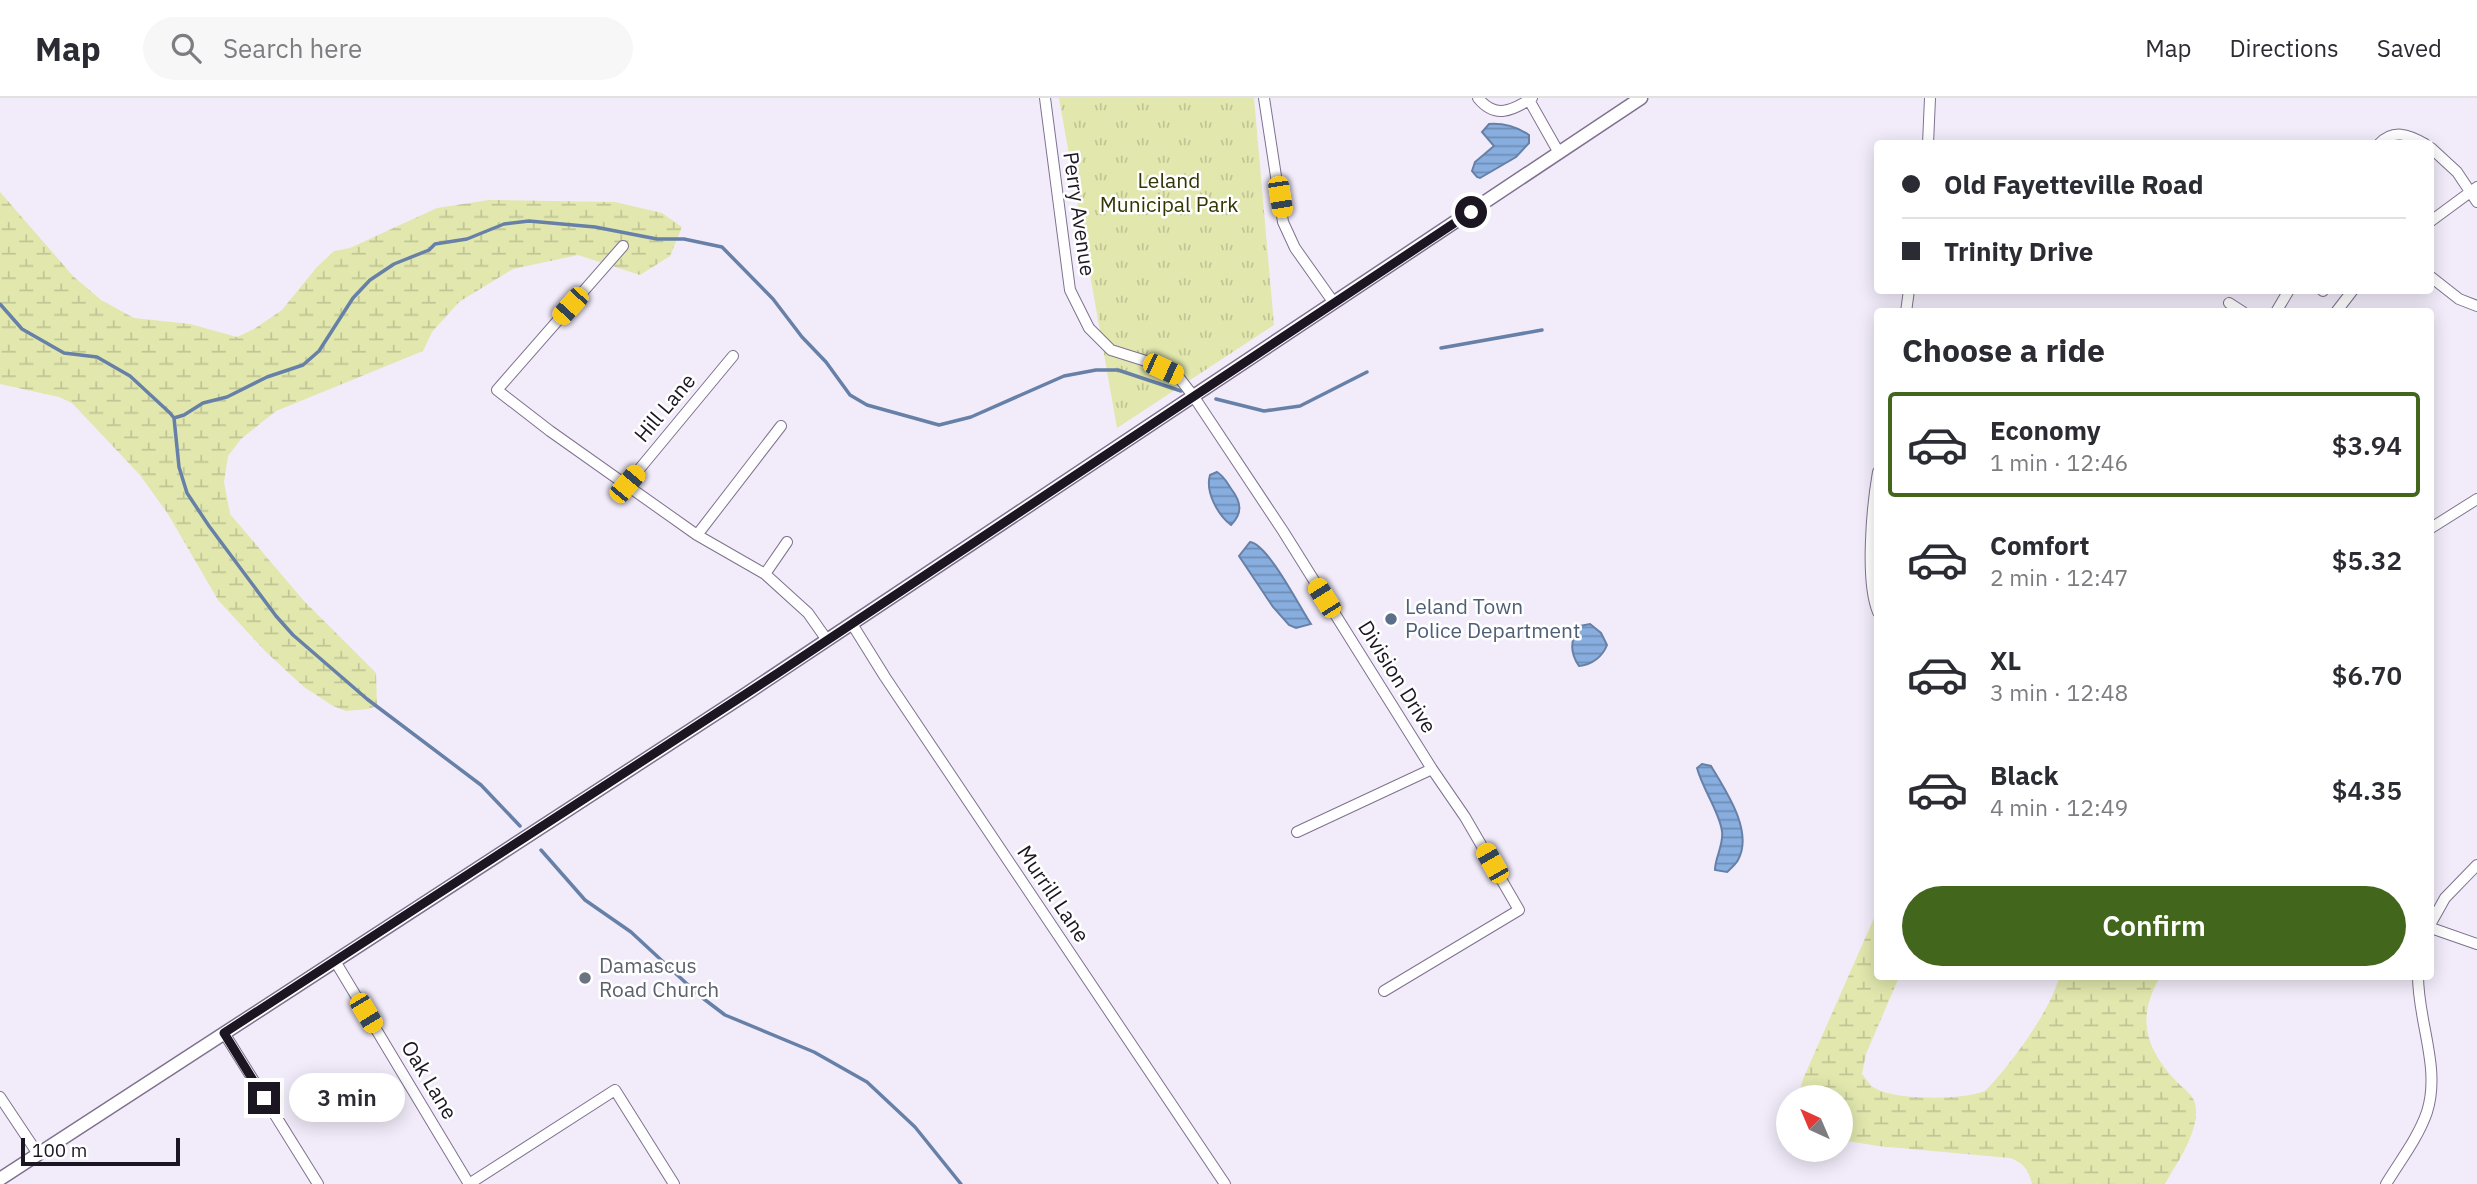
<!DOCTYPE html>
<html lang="en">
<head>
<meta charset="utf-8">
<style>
	:root { --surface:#fff; --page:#f7f7f7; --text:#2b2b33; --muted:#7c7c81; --line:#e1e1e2; --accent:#43661d }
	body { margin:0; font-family:"IBM Plex Sans",sans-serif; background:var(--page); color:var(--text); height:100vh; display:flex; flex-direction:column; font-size:26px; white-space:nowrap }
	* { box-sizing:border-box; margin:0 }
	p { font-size:23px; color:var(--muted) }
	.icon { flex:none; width:38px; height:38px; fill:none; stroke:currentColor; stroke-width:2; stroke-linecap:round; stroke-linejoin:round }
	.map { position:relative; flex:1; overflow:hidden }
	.details { position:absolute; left:1874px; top:210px; width:560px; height:672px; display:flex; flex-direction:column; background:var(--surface); border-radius:7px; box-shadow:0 4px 18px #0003 }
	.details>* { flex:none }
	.hud { position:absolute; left:1874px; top:42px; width:560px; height:154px; border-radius:7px; box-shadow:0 4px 18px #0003; display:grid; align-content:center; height:154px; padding:0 28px; background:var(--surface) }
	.needle { width:46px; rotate:316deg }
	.tools { position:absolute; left:1776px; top:987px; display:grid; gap:14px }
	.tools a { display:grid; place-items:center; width:77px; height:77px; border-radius:50%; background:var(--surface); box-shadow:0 4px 18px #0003; font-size:35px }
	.scale { position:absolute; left:21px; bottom:18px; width:159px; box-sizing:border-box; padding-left:7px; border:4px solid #1b1621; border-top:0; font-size:19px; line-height:24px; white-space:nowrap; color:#1b1621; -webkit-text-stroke:5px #fff; paint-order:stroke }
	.end { position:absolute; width:32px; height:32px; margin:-16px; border:9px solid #1b1621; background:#fff; box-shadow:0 0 0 4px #fff }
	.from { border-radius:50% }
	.bubble { position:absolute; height:49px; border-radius:24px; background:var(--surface); box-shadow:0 4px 18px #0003; font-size:23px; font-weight:600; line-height:49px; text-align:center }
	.car { position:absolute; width:21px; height:42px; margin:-21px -10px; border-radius:9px; box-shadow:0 0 5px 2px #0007; background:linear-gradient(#f5c518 24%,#345 0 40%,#f5c518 0 76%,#345 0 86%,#f5c518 0) }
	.hud b { display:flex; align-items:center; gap:24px; height:66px; font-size:26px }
	.hud b+b { border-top:2px solid var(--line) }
	.hud i { width:18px; height:18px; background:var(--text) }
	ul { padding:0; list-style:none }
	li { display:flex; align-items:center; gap:21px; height:105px; margin:0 14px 10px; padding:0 14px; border:4px solid transparent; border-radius:7px }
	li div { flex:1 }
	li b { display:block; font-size:26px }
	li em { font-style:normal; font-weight:600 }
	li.active { border-color:var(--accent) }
	li>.icon { width:63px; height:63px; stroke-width:1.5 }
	h2 { padding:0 28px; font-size:32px; line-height:84px }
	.action { display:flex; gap:14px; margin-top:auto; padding:14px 28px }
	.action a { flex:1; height:80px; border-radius:42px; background:var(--accent); color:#fff; font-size:28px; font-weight:600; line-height:80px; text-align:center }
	header { display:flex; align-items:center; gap:42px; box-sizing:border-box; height:98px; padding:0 35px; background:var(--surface); border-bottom:2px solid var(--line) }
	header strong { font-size:33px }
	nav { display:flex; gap:38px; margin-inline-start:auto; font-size:24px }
	.search { width:490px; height:63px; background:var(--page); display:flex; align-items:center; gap:18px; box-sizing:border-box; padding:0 24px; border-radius:38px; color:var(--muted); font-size:26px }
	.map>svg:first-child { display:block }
	.grass { fill:url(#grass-tufts) }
	.wetland { fill:url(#wetland-marsh) }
	.water { fill:url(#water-rules); stroke:#6780a7; stroke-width:2 }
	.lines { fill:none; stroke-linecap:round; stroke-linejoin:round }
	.stream { stroke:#6780a7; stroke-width:3.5 }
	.minor-casing { stroke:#7f718f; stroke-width:12 }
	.tertiary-casing { stroke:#7f718f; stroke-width:15 }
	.minor { stroke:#fff; stroke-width:10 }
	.tertiary { stroke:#fff; stroke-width:12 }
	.route { stroke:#1b1621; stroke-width:9 }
	.service-dot { fill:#5c6f8a; stroke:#fff; stroke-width:2.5 }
	.worship-dot { fill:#6b7280; stroke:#fff; stroke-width:2.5 }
	.labels { text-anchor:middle; stroke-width:5; stroke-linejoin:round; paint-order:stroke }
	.park-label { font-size:21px; fill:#333603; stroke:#fff }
	.street-label { font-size:21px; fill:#1b1621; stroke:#fff }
	.service-label { font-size:21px; fill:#4e5e75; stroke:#fff; text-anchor:start }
	.worship-label { font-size:21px; fill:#5b616d; stroke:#fff; text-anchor:start }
</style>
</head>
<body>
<header>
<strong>Map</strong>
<div class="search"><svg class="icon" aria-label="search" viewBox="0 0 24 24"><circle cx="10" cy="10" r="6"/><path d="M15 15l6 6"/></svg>Search here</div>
<nav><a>Map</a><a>Directions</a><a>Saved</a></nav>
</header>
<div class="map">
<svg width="2477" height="1086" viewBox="0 0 2477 1086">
	<defs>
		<pattern id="grass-tufts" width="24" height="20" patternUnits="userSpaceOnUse" patternTransform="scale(1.75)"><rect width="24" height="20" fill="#e1e7ad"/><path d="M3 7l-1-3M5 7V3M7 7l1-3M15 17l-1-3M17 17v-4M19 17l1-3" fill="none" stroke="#c0c595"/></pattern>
		<pattern id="wetland-marsh" width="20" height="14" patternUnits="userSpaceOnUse" patternTransform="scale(1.75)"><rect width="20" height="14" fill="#e1e7ad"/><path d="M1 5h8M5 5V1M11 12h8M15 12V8" fill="none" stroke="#c0c595"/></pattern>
		<pattern id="water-rules" width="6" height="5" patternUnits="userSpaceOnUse" patternTransform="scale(1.75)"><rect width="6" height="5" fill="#88aee0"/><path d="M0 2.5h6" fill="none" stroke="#6e8db5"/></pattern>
	</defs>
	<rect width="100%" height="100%" fill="#f2ecfa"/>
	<path class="grass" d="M 1059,0 L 1254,0 L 1274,227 L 1117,330 Z"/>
	<path class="wetland" d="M 0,94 L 73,178 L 101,202 L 134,220 L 190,226 L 237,239 L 254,231 L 282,212 L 316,170 L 334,153 L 350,150 L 437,110 L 489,102 L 615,104 L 662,115 L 682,129 L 670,158 L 640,177 L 578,157 L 513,171 L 459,204 L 432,234 L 423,253 L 276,313 L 241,341 L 228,358 L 224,384 L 230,416 L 304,503 L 376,575 L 377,608 L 368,611 L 346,613 L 333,608 L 304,589 L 266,554 L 218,502 L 168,416 L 140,377 L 72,305 L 59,299 L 0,286 Z
		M 1878,811 L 1878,878 L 1899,879 L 1866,956 L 1862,976 C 1865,980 1869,986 1873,989 C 1893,1003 1963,1002 1985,993 C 2009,969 2052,911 2059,879 L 2160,879 C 2137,919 2144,948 2175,982 C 2184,992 2195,996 2196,1011 C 2197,1038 2177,1064 2165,1086 L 2032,1086 C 2028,1071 2025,1066 2010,1060 L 1878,1048 L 1841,1042 L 1841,999 L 1798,999 L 1803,981 Z"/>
	<path class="water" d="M 1489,26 C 1503,25 1517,29 1529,37 L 1529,45 L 1516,59 L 1480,80 L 1477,79 L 1472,73 L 1475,64 L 1494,48 L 1482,34 Z
		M 1217,374 C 1225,379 1227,385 1232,392 C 1241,404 1243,415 1231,427 C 1218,417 1205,394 1210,377 Z
		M 1250,444 C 1268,446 1300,510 1311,526 L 1296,530 L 1289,527 L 1273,509 L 1239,458 Z
		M 1590,526 L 1601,535 L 1607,547 C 1603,558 1592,567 1579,568 C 1570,555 1570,541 1580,528 Z
		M 1702,666 L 1711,668 C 1725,692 1754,733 1738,762 C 1736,766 1730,771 1727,774 L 1715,772 C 1715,759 1724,747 1722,733 C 1719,713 1703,692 1697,670 Z"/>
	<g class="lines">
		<path class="stream" d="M 0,206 L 22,231 L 64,255 L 97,259 L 130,278 L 170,315 L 174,320 L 179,369 L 187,395 L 209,428 L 276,518 L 293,537 L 367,601 L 481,687 L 520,728
			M 1441,250 L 1542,232
			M 1216,301 L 1264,313 L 1300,308 L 1367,274
			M 174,320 L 184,317 L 203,305 L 227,299 L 267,279 L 303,267 L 319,253 L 353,200 L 370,182 L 394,166 L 429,152 L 435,146 L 467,141 L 504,126 L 529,123 L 595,129 L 657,141 L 684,141 L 722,149 L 773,201 L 802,239 L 826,264 L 850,297 L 867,307 L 939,327 L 971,319 L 1064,278 L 1096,272 L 1118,272 L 1181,293
			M 541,752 L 585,802 L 631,834 L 700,898 L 725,917 L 814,954 L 867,984 L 915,1029 L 961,1086"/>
		<g class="minor-casing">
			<path id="minor" d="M 1045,0 L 1070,192 L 1089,230 L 1111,252 L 1149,264 L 1177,277 L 1194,299 L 1283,433 L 1432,671 L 1465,719 L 1519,812 L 1384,893
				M 1264,0 L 1283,124 L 1295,150 L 1334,205
				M 1478,0 C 1495,21 1512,13 1532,0
				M 1529,2 L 1559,55
				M 1928,46 L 1930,0
				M 2379,46 C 2393,31 2408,36 2425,46
				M 2431,50 L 2457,74 L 2477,104
				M 2431,123 L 2477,89
				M 623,148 L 497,292 L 550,333 L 697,437 L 765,476 L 808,515 L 827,542
				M 2431,179 L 2459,201 L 2477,208
				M 2322,192 L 2323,193
				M 2229,205 L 2243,214
				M 1906,214 L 1909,192
				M 2276,214 L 2289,192
				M 2336,214 L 2353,192
				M 1878,374 C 1872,408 1865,483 1878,514
				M 627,386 L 733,258
				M 2431,430 L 2477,401
				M 697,437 L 781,328
				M 765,476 L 787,444
				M 852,526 L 885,579 L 1225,1086
				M 1297,734 L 1432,671
				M 2431,825 L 2445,800 L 2477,767
				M 2431,830 L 2477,846
				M 335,863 L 469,1086
				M 224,935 L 318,1086
				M 0,999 L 38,1056
				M 469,1086 L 615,992 L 674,1086
				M 2386,1086 C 2400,1063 2418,1040 2427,1014 C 2441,970 2418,924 2418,878"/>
		</g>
		<g class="tertiary-casing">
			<path id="tertiary" d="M 0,1081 L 743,598 L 1641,0"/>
		</g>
		<use href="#minor" class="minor"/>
		<use href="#tertiary" class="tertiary"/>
	</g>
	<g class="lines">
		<path class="route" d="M 264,1000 L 224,935 L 778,575 L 1471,114"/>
	</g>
	<circle class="service-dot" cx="1391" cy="521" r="7"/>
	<circle class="worship-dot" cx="585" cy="880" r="7"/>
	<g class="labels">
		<g class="park-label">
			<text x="1169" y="90">Leland<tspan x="1169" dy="24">Municipal Park</tspan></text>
		</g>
		<g class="street-label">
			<text transform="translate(1079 116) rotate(82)" y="7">Perry Avenue</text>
			<text transform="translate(665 310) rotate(-50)" y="7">Hill Lane</text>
			<text transform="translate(1397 579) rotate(58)" y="7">Division Drive</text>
			<text transform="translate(1053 796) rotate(56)" y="7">Murrill Lane</text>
			<text transform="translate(429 982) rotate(59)" y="7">Oak Lane</text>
		</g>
		<g class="service-label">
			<text x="1405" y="516">Leland Town<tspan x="1405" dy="24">Police Department</tspan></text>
		</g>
		<g class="worship-label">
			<text x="599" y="875">Damascus<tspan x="599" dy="24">Road Church</tspan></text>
		</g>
	</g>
</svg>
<div class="tools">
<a><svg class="needle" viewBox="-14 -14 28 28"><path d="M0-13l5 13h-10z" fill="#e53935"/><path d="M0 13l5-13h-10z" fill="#7c7c81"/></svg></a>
</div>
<div class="scale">100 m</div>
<i class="end from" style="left:1471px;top:114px"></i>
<i class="end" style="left:264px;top:1000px"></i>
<div class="bubble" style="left:289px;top:975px;width:116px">3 min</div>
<i class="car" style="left:1280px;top:99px;rotate:171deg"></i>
<i class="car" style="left:570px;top:208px;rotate:222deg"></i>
<i class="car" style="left:1163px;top:271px;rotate:115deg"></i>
<i class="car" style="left:627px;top:386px;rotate:40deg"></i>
<i class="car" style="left:1324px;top:500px;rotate:328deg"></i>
<i class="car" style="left:1492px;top:765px;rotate:330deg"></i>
<i class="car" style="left:366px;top:915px;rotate:149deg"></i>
<div class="hud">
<b><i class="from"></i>Old Fayetteville Road</b>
<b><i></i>Trinity Drive</b>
</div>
<section class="details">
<h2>Choose a ride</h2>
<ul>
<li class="active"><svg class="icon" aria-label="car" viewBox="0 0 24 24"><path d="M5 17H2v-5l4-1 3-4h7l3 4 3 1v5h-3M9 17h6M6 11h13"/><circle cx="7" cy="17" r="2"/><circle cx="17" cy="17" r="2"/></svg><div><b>Economy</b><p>1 min · 12:46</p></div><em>$3.94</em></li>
<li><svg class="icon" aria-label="car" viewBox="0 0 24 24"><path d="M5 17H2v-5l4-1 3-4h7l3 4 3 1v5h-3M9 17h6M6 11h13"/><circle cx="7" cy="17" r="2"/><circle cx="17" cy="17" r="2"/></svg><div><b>Comfort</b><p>2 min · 12:47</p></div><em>$5.32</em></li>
<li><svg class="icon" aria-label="car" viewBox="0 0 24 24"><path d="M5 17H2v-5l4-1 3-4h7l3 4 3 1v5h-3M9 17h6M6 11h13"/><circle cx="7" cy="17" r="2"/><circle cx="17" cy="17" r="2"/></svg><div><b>XL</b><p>3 min · 12:48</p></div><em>$6.70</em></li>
<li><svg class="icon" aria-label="car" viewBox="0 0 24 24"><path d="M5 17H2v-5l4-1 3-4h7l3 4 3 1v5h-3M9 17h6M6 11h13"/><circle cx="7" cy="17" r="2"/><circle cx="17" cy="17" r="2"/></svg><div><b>Black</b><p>4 min · 12:49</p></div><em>$4.35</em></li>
</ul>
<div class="action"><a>Confirm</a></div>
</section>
</div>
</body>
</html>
